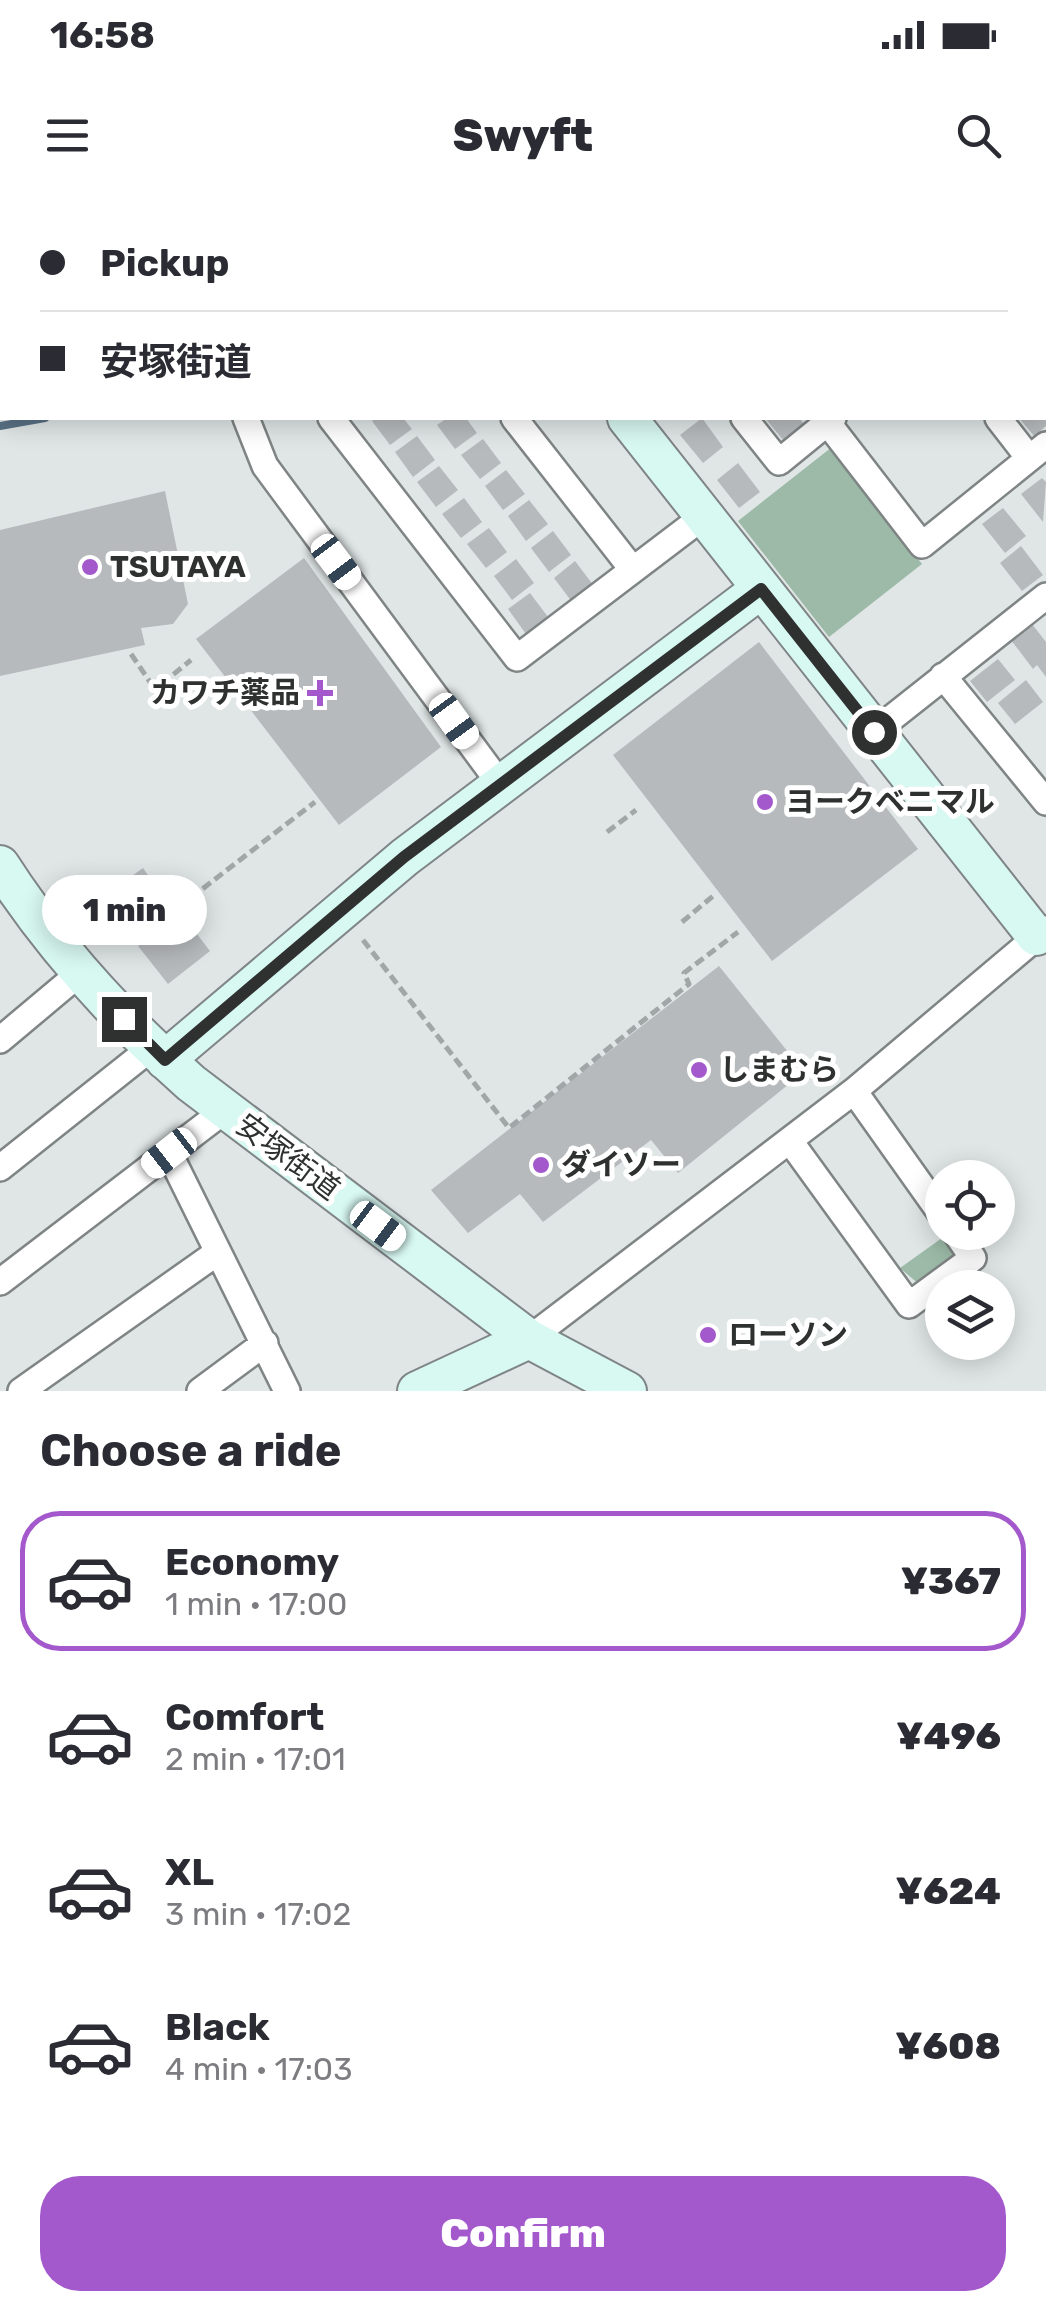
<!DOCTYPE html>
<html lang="en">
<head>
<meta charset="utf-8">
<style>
	:root { --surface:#fff; --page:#f2f2f3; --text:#2b2b33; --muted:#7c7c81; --line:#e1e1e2; --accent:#a359cc }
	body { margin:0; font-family:Rubik,"Noto Sans JP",sans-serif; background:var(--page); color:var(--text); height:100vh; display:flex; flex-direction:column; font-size:38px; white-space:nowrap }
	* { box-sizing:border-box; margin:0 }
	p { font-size:32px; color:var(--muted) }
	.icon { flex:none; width:55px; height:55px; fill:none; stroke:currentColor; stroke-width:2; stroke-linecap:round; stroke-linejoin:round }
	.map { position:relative; height:1191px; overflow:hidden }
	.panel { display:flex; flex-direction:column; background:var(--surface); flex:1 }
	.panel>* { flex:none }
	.top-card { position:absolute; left:0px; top:0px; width:1048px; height:220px; box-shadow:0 5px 25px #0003; display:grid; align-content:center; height:220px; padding:0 40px; background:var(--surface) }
	.controls { position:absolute; left:925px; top:960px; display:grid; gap:20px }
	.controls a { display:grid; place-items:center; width:90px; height:90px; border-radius:50%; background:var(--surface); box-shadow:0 5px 25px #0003; font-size:50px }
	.end { position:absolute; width:45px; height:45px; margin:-22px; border:12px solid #2f3131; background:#fff; box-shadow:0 0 0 5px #fff }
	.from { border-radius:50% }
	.bubble { position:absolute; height:70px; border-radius:35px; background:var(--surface); box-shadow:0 5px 25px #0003; font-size:32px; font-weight:800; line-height:70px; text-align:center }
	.car { position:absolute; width:30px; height:60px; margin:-30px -15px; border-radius:12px; box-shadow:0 0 8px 2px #0007; background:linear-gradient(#fff 24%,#345 0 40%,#fff 0 76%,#345 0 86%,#fff 0) }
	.top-card b { display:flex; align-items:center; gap:35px; height:95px; font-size:38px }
	.top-card b+b { border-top:2px solid var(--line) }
	.top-card i { width:25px; height:25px; background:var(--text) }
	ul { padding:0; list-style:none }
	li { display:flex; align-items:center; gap:30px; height:140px; margin:0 20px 15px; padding:0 20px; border:5px solid transparent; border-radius:40px }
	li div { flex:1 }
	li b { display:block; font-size:38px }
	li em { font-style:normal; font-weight:800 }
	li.selected { border-color:var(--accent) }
	li>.icon { width:90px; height:90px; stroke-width:1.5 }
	h2 { padding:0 40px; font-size:45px; line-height:120px }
	.button { display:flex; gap:20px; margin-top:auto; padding:20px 40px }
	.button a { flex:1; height:115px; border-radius:40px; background:var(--accent); color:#fff; font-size:40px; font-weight:800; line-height:115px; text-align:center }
	.status { display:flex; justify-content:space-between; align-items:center; height:70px; padding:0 50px; background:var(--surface); direction:ltr }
	.status svg { height:28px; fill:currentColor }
	header { display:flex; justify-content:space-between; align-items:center; height:130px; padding:0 40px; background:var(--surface); font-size:45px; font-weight:800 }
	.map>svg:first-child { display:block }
	.green { fill:#9dbaa8 }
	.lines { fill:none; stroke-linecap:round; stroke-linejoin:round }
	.stream { stroke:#597185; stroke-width:8 }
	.building { fill:#b6babc }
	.street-casing { stroke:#7f8484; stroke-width:30 }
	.secondary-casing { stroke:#7f8484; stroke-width:42 }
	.path { stroke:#a1a6a6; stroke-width:5; stroke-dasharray:10 5; stroke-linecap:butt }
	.street { stroke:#fff; stroke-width:25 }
	.secondary { stroke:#d8f8f2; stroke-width:38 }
	.route { stroke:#2f3131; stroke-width:12 }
	.poi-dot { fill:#a359cc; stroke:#fff; stroke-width:4 }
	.labels { text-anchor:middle; stroke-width:10; stroke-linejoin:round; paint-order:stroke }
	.poi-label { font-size:30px; font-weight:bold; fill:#2f3131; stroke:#fff; text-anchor:start }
	.street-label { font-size:30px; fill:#2f3131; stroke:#fff }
</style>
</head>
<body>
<div class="status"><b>16:58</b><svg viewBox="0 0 49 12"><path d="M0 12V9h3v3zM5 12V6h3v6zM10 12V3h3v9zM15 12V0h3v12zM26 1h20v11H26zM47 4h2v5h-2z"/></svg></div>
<header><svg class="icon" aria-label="menu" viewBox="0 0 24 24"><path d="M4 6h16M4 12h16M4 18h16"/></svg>Swyft<svg class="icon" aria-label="search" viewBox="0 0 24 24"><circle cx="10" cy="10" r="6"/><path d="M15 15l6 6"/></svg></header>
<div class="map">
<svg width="1046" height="1191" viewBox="0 0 1046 1191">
	<rect width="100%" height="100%" fill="#e0e6e6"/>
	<path class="green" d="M 832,247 L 922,364 L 829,437 L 738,321 Z
		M 942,1038 L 953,1053 L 952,1064 L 921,1086 L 900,1068 Z"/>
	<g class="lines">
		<path class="stream" d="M 714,2 L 718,0
			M 0,226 L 45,218"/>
	</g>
	<path class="building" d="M 376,218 L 403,218 L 412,229 L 390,245 L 372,221 Z
		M 447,218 L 466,218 L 477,233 L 455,249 L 437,225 Z
		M 702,218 L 723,247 L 703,263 L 680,235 Z
		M 765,218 L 799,218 L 804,224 L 783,240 Z
		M 1019,218 L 1046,218 L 1046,226 L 1034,236 Z
		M 417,236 L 435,260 L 413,277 L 395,252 Z
		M 483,239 L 501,263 L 480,279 L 461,255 Z
		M 738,263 L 760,292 L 739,308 L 717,280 Z
		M 439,266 L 458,290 L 436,307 L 417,282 Z
		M 506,270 L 525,294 L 503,310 L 485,286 Z
		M 1042,278 L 1046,282 L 1043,322 L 1021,294 Z
		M 165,291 L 188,404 L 173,424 L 141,428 L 145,445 L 0,476 L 0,330 Z
		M 464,298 L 482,322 L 461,338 L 442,314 Z
		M 529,300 L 548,324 L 526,341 L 508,316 Z
		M 1003,308 L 1026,336 L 1005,353 L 982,324 Z
		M 489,328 L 507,352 L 486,368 L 467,344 Z
		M 553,331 L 571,355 L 549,372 L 531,348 Z
		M 1021,346 L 1043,375 L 1022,391 L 1000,363 Z
		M 304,358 L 441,547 L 339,625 L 196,439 Z
		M 516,359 L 534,383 L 512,400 L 494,376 Z
		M 575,361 L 594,386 L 572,402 L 554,378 Z
		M 530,393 L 548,417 L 526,434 L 508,409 Z
		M 1032,424 L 1046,442 L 1046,477 L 1037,465 L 1033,469 L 1011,440 Z
		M 759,442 L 918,649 L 772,761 L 613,555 Z
		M 998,459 L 1015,480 L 987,502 L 970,481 Z
		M 1026,480 L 1043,502 L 1015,524 L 998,503 Z
		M 143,668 L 162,695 L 122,724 L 98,700 Z
		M 170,699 L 210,751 L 168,784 L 138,746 L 148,738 L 138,724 Z
		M 719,766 L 804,872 L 678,973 L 651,940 L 543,1022 L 520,994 L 468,1033 L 431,990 Z"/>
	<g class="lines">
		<g class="street-casing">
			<path id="street" d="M 182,0 L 182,2
				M 421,0 L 422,2
				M 1000,0 L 1002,2
				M 760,2 L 764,0
				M 926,2 L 930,0
				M 1045,59 L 1046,60
				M 0,200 L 2,200
				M 246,218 L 265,266 L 501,585
				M 331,218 L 517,458 L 704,316
				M 514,218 L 633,370
				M 744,218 L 779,262 L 833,218
				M 998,218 L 1029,258
				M 827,222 L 922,345 L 1046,245
				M 943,476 L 1046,602
				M 874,532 L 1046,396
				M 0,840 L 81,772
				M 854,891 L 942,1015
				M 790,941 L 909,1105 L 973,1058 L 955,1032
				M 169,953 L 287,1191
				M 0,968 L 151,848
				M 0,1082 L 225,910
				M 529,1139 L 854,891 L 1046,729
				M 21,1191 L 218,1052
				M 200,1191 L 265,1143"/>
		</g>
		<g class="secondary-casing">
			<path id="secondary" d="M 146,2 L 156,0
				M 0,36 L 2,36
				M 627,218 L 1036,736
				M 0,665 C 52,746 119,819 191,883 L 529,1139 L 627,1191
				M 165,860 L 405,657 L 761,389
				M 417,1191 L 529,1139"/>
		</g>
		<path class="path" d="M 131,454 L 150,482 L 164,482 L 191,460
			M 607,632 L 636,610
			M 179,707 L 315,602
			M 682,722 L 713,696
			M 363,740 L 509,928 L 689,784 L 684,773 L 738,732"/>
		<use href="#street" class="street"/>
		<use href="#secondary" class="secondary"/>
	</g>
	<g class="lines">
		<path class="route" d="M 124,819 L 165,860 L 404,657 L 761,389 L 874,532"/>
	</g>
	<g class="poi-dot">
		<circle cx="90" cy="367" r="10"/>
		<path d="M315 478h10v10h10v10h-10v10h-10v-10h-10v-10h10z"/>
		<circle cx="765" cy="602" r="10"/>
		<circle cx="699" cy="870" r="10"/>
		<circle cx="541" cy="965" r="10"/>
		<circle cx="708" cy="1135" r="10"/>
	</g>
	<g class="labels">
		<g class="poi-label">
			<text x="110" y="377">TSUTAYA</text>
			<text x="300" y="503" text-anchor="end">カワチ薬品</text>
			<text x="785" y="612">ヨークベニマル</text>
			<text x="719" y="880">しまむら</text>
			<text x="561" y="975">ダイソー</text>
			<text x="728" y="1145">ローソン</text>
		</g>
		<g class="street-label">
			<text transform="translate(288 957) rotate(37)" y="10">安塚街道</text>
		</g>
	</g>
</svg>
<div class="controls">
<a><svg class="icon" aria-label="locate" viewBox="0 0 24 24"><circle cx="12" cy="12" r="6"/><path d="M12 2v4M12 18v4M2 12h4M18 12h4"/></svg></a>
<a><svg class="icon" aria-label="layers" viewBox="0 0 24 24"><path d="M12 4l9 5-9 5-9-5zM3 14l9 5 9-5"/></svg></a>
</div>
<i class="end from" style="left:874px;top:532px"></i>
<i class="end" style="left:124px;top:819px"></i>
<div class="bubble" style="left:42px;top:675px;width:165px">1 min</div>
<i class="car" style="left:336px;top:362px;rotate:143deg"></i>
<i class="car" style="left:454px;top:521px;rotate:144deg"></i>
<i class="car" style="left:169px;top:953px;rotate:232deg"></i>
<i class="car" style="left:378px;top:1026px;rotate:127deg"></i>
<div class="top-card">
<b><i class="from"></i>Pickup</b>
<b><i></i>安塚街道</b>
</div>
</div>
<section class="panel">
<h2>Choose a ride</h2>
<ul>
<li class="selected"><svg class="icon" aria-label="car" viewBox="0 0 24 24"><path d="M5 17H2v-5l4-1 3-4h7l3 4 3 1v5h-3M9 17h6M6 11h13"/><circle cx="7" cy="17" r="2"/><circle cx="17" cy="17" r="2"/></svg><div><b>Economy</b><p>1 min · 17:00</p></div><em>¥367</em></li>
<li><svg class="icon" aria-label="car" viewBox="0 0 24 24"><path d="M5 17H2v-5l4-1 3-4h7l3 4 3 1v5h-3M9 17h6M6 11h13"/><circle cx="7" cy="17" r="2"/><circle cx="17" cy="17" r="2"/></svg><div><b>Comfort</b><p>2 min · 17:01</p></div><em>¥496</em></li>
<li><svg class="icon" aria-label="car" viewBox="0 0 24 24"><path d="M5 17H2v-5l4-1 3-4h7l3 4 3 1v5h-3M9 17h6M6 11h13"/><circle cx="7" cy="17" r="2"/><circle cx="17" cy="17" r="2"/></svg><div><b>XL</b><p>3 min · 17:02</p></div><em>¥624</em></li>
<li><svg class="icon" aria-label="car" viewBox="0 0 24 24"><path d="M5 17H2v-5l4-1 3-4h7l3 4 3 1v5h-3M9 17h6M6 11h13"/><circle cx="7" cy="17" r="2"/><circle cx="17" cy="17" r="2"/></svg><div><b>Black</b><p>4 min · 17:03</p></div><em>¥608</em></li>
</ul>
<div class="button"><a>Confirm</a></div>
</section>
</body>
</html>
